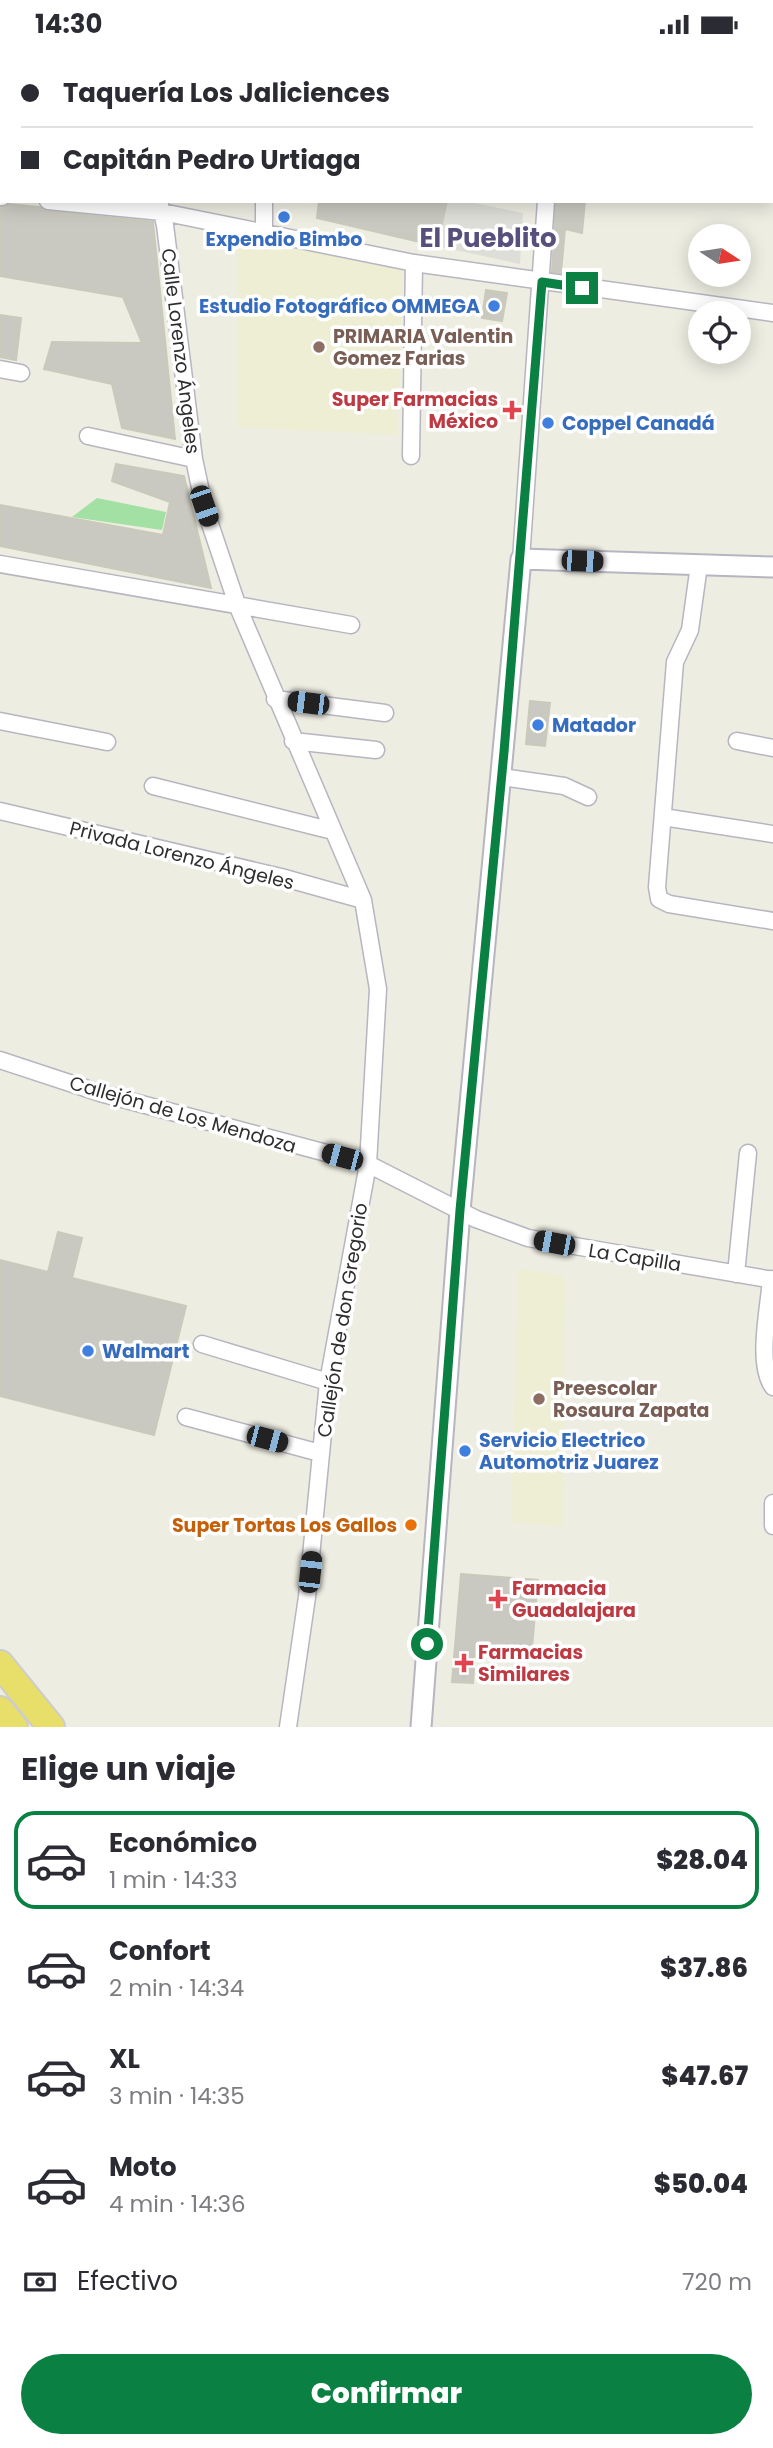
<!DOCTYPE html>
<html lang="es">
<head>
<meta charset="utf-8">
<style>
	:root { --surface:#fff; --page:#f2f2f3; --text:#2b2b33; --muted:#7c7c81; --line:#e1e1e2; --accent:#0b8043 }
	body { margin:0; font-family:Poppins,sans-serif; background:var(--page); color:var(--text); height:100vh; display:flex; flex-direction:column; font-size:26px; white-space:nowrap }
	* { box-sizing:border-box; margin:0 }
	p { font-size:23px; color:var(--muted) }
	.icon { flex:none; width:38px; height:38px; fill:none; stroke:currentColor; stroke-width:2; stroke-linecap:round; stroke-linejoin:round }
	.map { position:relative; height:1678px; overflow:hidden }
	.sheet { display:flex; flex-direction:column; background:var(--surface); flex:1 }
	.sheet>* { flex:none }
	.hud { position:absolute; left:0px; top:0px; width:774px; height:154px; box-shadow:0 4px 18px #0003; display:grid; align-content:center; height:154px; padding:0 21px; background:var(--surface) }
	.needle { width:46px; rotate:102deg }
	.controls { position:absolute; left:688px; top:175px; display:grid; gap:14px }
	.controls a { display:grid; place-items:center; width:63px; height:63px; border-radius:50%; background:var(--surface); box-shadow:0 4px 18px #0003; font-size:35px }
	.end { position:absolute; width:32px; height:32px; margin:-16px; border:9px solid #0b8043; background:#fff; box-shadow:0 0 0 4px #fff }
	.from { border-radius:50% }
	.car { position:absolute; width:21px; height:42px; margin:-21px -10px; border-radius:9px; box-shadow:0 0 5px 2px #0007; background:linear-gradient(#222 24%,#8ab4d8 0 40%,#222 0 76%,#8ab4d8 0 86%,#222 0) }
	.hud b { display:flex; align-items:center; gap:24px; height:66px; font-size:26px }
	.hud b+b { border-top:2px solid var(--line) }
	.hud i { width:18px; height:18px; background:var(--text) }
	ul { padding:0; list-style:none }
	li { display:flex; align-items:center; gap:21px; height:98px; margin:0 14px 10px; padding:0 7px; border:4px solid transparent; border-radius:21px }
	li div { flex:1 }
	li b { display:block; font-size:26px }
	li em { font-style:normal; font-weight:800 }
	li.selected { border-color:var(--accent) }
	li>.icon { width:63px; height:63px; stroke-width:1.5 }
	h2 { padding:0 21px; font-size:32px; line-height:84px }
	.pay { display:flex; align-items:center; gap:18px; height:77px; padding:0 21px; font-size:26px }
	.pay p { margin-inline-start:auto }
	.cta { display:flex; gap:14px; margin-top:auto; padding:14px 21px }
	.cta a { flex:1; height:80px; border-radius:42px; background:var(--accent); color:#fff; font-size:28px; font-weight:800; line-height:80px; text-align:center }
	.status { display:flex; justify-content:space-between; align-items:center; height:49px; padding:0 35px; background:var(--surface); direction:ltr }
	.status svg { height:19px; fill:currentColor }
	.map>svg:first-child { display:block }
	.education { fill:#edeed3 }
	.green { fill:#a2e0a3 }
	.plaza { fill:#deded8 }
	.building { fill:#cac9c1; stroke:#cacabb; stroke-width:2 }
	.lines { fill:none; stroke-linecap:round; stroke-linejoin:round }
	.pedestrian-casing { stroke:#b7b5c0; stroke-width:16 }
	.minor-casing { stroke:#b7b5c0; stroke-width:19 }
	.tertiary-casing { stroke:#b7b5c0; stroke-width:23 }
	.trunk-casing { stroke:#cdcdcd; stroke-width:30 }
	.pedestrian { stroke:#fff; stroke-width:12 }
	.minor { stroke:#fff; stroke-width:16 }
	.tertiary { stroke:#fff; stroke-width:19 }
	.trunk { stroke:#e7df69; stroke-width:26 }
	.route { stroke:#0b8043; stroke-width:9 }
	.shop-dot { fill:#3f7fe0; stroke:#fff; stroke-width:2.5 }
	.education-dot { fill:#8d6e63; stroke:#fff; stroke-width:2.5 }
	.health-dot { fill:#e0444e; stroke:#fff; stroke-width:2.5 }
	.food-dot { fill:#e8710a; stroke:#fff; stroke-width:2.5 }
	.labels { text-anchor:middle; stroke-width:7; stroke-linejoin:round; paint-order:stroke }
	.shop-label { font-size:19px; font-weight:bold; fill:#366cbe; stroke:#fff; text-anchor:start }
	.education-label { font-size:19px; font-weight:bold; fill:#785e54; stroke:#fff; text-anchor:start }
	.street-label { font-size:19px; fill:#2e2e2e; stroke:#fff }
	.health-label { font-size:19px; font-weight:bold; fill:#be3a42; stroke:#fff; text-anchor:start }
	.food-label { font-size:19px; font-weight:bold; fill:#c56008; stroke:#fff; text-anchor:end }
	.district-label { font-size:26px; font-weight:bold; fill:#58507c; stroke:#fff }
</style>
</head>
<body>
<div class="status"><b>14:30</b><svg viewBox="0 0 49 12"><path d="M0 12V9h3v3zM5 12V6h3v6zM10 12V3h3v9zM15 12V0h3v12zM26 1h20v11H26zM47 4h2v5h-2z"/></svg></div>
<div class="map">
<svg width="773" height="1678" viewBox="0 0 773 1678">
	<rect width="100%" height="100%" fill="#eeede2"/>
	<path class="education" d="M 238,189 L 403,219 L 397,386 L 237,378 Z
		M 518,1220 L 565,1227 L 563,1478 L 511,1473 Z"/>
	<path class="green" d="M 97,449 L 166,463 L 162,481 L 72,468 Z"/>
	<path class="plaza" d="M 447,152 L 464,152 L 523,164 L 520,215 L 437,197 Z"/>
	<path class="building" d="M 319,152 L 447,152 L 437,197 L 317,169 Z
		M 556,152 L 585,152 L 582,184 L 565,180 L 561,224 L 552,223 Z
		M 9,155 L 39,158 L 47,162 L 153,173 L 175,390 L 122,379 L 112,335 L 44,320 L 52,293 L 142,294 L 123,248 L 0,227 L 0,158 Z
		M 486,241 L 507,244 L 502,272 L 482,269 Z
		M 0,266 L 21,269 L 16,311 L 0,308 Z
		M 116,415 L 184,427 L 211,539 L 0,497 L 0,456 L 163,486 L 170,453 L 112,432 Z
		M 530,652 L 550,654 L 545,697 L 526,695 Z
		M 58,1183 L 82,1189 L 72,1229 L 186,1257 L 154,1386 L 0,1347 L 0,1211 L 48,1223 Z
		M 461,1525 L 538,1531 L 532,1599 L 476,1594 L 473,1634 L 452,1633 Z"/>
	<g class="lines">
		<g class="pedestrian-casing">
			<path id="pedestrian" d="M 772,117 L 773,117"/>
		</g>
		<g class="minor-casing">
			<path id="minor" d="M 128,0 L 128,2
				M 325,0 L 330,2
				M 356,2 L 357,0
				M 562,2 L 562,0
				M 0,148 L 2,148
				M 48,152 L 162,163 L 414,214 L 773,264
				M 159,152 L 165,176 L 194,410 L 204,457 L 238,558 L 363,851 L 378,940 L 368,1115 L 328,1333 L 307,1548 L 288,1678
				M 264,184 L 264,152
				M 0,320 L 21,324
				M 88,387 L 194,410
				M 411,407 L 414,214
				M 521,510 L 546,152
				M 0,515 L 351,576
				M 699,516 L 690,581 L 675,613 L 657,838 L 659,850 L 669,855 L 773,872
				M 275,650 L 385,664
				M 0,672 L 107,693
				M 293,692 L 376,701
				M 737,692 L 773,699
				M 502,728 L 564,737 L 588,748
				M 153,737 L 333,782
				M 0,762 L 281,828 L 363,851
				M 663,768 L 773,785
				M 0,1011 L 100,1044 L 368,1115 L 476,1170 L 528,1189 L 773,1231
				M 736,1225 L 748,1104
				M 771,1230 C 769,1259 756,1315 773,1338
				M 202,1295 L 328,1333
				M 186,1368 L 320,1404
				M 773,1454 L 773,1477"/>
		</g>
		<g class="tertiary-casing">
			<path id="tertiary" d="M 421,1678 L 460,1162 L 521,510 L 773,518"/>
		</g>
		<g class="trunk-casing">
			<path id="trunk" d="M 0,1615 L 51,1678
				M 0,1661 L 14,1678"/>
		</g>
		<use href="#pedestrian" class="pedestrian"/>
		<use href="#minor" class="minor"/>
		<use href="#tertiary" class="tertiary"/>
		<use href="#trunk" class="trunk"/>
	</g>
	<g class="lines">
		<path class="route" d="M 427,1595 L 460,1161 L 504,703 L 542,233 L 582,239"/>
	</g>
	<g class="shop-dot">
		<circle cx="284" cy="168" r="7"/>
		<circle cx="494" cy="257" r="7"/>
		<circle cx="548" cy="374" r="7"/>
		<circle cx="538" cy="676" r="7"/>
		<circle cx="88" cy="1302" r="7"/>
		<circle cx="465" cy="1402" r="7"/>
	</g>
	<g class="education-dot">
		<circle cx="319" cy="298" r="7"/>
		<circle cx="539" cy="1350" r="7"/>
	</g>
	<g class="health-dot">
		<path d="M508.5 350.5h7v7h7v7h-7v7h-7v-7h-7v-7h7z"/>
		<path d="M494.5 1539.5h7v7h7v7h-7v7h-7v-7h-7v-7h7z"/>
		<path d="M460.5 1603.5h7v7h7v7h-7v7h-7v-7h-7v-7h7z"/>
	</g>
	<circle class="food-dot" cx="411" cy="1476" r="7"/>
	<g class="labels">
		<g class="shop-label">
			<text x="284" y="197" text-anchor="middle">Expendio Bimbo</text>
			<text x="480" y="264" text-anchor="end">Estudio Fotográfico OMMEGA</text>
			<text x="562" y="381">Coppel Canadá</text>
			<text x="552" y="683">Matador</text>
			<text x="102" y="1309">Walmart</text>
			<text x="479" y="1398">Servicio Electrico<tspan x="479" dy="22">Automotriz Juarez</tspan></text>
		</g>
		<g class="education-label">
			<text x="333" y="294">PRIMARIA Valentin<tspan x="333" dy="22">Gomez Farias</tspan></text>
			<text x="553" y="1346">Preescolar<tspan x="553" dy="22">Rosaura Zapata</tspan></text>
		</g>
		<g class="street-label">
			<text transform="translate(181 302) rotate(83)" y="7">Calle Lorenzo Ángeles</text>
			<text transform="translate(182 806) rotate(14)" y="7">Privada Lorenzo Ángeles</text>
			<text transform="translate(183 1065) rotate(16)" y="7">Callejón de Los Mendoza</text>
			<text transform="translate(635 1208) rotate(9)" y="7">La Capilla</text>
			<text transform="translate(342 1271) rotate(-81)" y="7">Callejón de don Gregorio</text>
		</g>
		<g class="health-label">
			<text x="498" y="357" text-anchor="end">Super Farmacias<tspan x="498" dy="22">México</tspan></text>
			<text x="512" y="1546">Farmacia<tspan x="512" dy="22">Guadalajara</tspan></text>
			<text x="478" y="1610">Farmacias<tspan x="478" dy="22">Similares</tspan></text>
		</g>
		<g class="food-label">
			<text x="397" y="1483">Super Tortas Los Gallos</text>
		</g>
		<g class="district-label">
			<text x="488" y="198">El Pueblito</text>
		</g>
	</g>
</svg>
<div class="controls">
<a><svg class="needle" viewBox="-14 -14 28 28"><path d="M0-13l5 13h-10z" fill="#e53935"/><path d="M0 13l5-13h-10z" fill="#7c7c81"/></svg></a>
<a><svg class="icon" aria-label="locate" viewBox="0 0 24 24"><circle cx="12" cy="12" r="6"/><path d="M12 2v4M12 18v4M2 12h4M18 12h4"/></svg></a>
</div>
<i class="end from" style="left:427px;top:1595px"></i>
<i class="end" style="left:582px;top:239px"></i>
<i class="car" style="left:204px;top:457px;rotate:161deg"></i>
<i class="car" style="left:582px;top:512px;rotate:92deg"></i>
<i class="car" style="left:308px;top:654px;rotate:277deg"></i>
<i class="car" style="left:342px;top:1108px;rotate:285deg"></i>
<i class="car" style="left:554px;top:1194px;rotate:281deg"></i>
<i class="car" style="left:267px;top:1390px;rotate:105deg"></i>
<i class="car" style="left:310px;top:1523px;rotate:6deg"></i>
<div class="hud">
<b><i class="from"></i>Taquería Los Jaliciences</b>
<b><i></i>Capitán Pedro Urtiaga</b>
</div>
</div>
<section class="sheet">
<h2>Elige un viaje</h2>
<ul>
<li class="selected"><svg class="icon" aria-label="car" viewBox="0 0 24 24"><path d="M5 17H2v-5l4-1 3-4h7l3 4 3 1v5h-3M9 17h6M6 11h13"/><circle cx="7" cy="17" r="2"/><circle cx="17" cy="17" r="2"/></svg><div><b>Económico</b><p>1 min · 14:33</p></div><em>$28.04</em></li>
<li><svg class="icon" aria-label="car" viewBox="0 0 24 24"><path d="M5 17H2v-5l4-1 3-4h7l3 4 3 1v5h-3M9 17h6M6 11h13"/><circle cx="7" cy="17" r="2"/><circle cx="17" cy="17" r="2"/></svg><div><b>Confort</b><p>2 min · 14:34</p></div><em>$37.86</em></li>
<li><svg class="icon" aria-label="car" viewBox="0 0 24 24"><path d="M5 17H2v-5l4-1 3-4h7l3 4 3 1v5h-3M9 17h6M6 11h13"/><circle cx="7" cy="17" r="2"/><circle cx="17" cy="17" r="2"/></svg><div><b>XL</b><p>3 min · 14:35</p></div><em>$47.67</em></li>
<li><svg class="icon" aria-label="car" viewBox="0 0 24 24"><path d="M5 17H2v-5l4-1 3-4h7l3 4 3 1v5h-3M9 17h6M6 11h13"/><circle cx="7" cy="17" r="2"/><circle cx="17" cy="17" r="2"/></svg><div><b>Moto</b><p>4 min · 14:36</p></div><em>$50.04</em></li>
</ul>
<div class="pay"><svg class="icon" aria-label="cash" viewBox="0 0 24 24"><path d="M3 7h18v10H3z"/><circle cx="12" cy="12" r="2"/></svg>Efectivo<p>720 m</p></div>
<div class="cta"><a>Confirmar</a></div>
</section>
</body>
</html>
